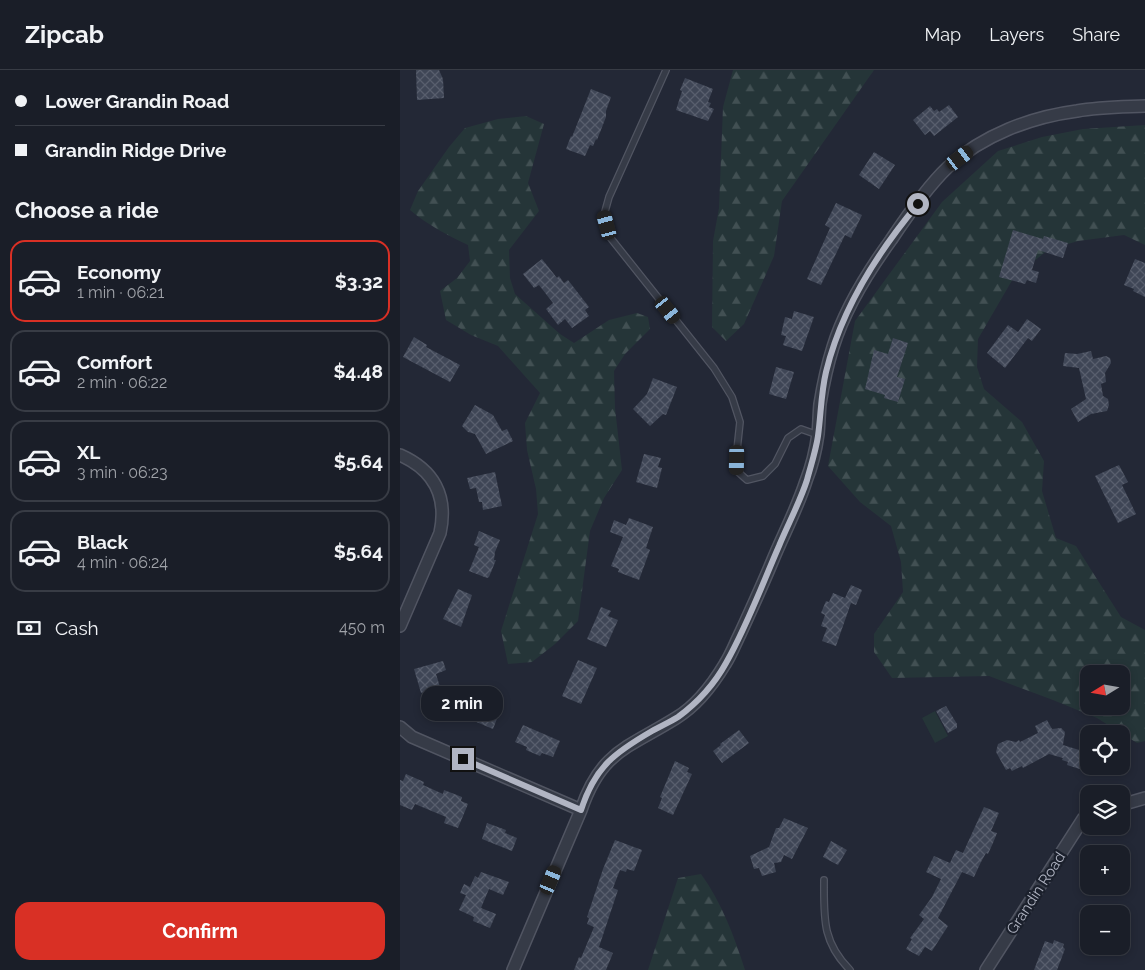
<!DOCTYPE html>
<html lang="en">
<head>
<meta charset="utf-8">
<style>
	:root { --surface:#1a1e28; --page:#272b34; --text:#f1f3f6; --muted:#9fa2a8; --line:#383c45; --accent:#d93025 }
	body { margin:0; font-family:Raleway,sans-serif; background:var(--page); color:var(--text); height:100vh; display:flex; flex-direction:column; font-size:19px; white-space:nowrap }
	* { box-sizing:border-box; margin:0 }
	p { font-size:16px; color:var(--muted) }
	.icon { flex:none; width:28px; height:28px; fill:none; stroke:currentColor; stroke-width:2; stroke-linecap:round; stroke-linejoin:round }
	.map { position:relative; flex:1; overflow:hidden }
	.panel { display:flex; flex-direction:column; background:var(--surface); width:400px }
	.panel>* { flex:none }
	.guide { display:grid; align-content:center; height:110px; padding:0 15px; background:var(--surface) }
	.needle { width:32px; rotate:259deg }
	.controls { position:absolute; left:680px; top:595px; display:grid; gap:10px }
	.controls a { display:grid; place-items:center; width:50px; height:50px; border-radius:10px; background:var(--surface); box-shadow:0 2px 8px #0003,0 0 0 1px var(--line); font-size:25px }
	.end { position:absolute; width:22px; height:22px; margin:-11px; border:6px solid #b1b5c3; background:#111; box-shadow:0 0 0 2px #111 }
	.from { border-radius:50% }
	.bubble { position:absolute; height:35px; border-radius:15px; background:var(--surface); box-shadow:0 2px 8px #0003,0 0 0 1px var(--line); font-size:16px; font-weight:700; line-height:35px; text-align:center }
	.car { position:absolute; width:15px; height:30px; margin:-15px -8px; border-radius:6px; box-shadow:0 0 4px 1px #0007; background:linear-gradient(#222 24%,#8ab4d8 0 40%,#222 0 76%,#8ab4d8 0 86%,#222 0) }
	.guide b { display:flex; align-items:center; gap:18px; height:48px; font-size:19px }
	.guide b+b { border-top:1px solid var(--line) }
	.guide i { width:12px; height:12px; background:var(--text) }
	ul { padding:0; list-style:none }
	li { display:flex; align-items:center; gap:15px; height:82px; margin:0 10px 8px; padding:0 5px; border:2px solid var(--line); border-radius:15px }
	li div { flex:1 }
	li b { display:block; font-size:19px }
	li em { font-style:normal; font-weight:700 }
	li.on { border-color:var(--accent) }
	li>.icon { width:45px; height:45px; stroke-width:1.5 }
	h2 { padding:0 15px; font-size:22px; line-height:60px }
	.pay { display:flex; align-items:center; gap:12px; height:55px; padding:0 15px; font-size:19px }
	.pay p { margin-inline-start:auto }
	.action { display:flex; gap:10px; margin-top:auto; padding:10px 15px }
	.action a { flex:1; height:58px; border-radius:15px; background:var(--accent); color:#fff; font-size:20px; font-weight:700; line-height:58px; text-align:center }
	header { display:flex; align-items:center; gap:30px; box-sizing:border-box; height:70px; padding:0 25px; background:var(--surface); border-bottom:1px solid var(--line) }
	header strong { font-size:24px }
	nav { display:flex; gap:28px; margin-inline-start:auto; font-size:18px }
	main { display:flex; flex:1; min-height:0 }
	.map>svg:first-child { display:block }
	.grass { fill:#253538 }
	.forest { fill:url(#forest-firs); fill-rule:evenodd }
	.building { fill:url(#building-cross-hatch) }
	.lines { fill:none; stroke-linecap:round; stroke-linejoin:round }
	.lane-casing { stroke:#515562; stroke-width:8 }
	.street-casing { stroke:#515562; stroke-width:14 }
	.lane { stroke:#363b47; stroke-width:5.5 }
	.street { stroke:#363b47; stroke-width:11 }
	.route { stroke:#b1b5c3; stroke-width:6 }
	.labels { text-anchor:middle; stroke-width:4.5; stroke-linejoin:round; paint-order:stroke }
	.street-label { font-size:15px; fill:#b1b5c3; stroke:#1b202c }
</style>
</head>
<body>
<header>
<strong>Zipcab</strong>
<nav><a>Map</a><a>Layers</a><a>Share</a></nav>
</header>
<main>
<section class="panel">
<div class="guide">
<b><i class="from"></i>Lower Grandin Road</b>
<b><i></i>Grandin Ridge Drive</b>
</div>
<h2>Choose a ride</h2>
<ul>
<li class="on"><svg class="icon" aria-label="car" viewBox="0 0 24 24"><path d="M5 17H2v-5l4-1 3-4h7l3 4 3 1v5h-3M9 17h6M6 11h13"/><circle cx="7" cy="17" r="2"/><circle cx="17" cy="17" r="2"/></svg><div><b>Economy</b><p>1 min · 06:21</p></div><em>$3.32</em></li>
<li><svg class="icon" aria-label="car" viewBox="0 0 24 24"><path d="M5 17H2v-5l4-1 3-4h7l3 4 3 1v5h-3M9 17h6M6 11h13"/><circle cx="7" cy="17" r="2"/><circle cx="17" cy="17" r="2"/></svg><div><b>Comfort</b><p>2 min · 06:22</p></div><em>$4.48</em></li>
<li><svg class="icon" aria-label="car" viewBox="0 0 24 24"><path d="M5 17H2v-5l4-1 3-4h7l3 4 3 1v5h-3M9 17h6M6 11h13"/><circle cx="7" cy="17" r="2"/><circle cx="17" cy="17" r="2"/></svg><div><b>XL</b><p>3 min · 06:23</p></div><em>$5.64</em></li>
<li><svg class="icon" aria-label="car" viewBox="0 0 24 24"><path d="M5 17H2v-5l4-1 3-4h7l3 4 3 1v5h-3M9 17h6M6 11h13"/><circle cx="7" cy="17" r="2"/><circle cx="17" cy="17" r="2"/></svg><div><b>Black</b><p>4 min · 06:24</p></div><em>$5.64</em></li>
</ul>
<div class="pay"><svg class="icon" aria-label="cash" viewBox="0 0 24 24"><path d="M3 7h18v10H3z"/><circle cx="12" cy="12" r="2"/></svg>Cash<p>450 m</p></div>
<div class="action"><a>Confirm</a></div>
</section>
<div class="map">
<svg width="745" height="900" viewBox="0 0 745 900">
	<defs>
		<pattern id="forest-firs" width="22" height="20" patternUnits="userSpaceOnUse" patternTransform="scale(1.25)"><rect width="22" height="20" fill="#253538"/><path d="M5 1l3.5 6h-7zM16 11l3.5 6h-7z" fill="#425053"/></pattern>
		<pattern id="building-cross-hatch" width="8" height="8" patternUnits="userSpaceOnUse" patternTransform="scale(1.25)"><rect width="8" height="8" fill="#3f4656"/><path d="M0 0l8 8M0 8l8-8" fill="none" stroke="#585e6d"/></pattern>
	</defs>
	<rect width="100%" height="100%" fill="#232836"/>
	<path class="grass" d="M 535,641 L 548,666 L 535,673 L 522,648 Z"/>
	<path class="forest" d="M 333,0 L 474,0 L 382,131 L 374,186 L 344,254 L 326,271 L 312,257 L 313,171 L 319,138 L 323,37 Z
		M 126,46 L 144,54 L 128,113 L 139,141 L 109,180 L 110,208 L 115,224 L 160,264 L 174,273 L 209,250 L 237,243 L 248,247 L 250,259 L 225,284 L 214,301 L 215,338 L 222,400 L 204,428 L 190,461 L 178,551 L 155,574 L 132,592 L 108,594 L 101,561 L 138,444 L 136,419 L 127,380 L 125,353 L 140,323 L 98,276 L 71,265 L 46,250 L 40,221 L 57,208 L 70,191 L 68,175 C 47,165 28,155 10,140 L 18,121 L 49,77 L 65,58 L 98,49 Z
		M 745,55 L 745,175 L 724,165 L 678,171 L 648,180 L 614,207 L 578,269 L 577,297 L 584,319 L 622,352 L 644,391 L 642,421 L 656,468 L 676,476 L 721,547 L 745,560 L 745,671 L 737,673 L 697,648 L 653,630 L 589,606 L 492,608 L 474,582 L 474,564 L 503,522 L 501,492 L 491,456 L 460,432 L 428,396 L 455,251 L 542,132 L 598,81 L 642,67 L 683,59 ZM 689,604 L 721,604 L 721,636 L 689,636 Z
		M 301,804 C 322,833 334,866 345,900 L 248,900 L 278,808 Z"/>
	<path class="building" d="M 16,0 L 39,0 L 43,9 L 44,28 L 17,30 Z
		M 285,8 L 313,19 L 308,32 L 311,33 L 309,37 L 314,39 L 308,51 L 276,40 L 282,21 L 280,20 Z
		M 191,19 L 211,27 L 206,41 L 206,47 L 197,70 L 196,69 L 193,76 L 190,75 L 185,86 L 166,79 L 171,66 L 172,67 Z
		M 549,35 L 558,47 L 534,66 L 530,61 L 525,65 L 513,50 L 530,36 L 534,41 L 537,39 L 539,42 Z
		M 474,82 L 495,95 L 479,119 L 459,105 Z
		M 436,133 L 462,145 L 451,168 L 445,165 L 421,215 L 407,209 L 430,158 L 425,155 Z
		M 613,160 L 643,169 L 644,166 L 668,173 L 663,188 L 638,180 L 632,200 L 639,202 L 636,213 L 627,210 L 625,214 L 599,207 Z
		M 142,189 L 157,208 L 159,206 L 164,213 L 168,210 L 189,237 L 185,240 L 189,246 L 172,258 L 165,249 L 158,255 L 146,239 L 153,233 L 139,215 L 134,218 L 123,204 Z
		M 735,189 L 745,193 L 745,227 L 733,221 L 734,219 L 724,215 Z
		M 394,241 L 414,247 L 402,281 L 383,275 L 386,266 L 381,265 L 385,247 L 392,249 Z
		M 627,249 L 641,259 L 632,271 L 628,268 L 605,298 L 587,283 L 608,255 L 618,262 Z
		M 14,267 L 27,275 L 26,277 L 60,295 L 50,312 L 3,287 Z
		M 493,268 L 508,273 L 497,307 L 505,309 L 498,332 L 484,328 L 485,325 L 465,319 L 474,280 L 488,284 Z
		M 691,281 L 693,289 L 706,286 L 710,288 L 711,293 L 705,303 L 706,312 L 701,314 L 703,326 L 708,329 L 709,335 L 707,341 L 691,344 L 678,352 L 671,339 L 686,329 L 679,298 L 663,296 L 665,283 L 677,284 Z
		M 376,297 L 394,302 L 386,329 L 369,324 Z
		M 253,308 L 277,317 L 266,345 L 263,344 L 250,356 L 233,339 L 247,324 Z
		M 75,335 L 93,345 L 102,361 L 107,359 L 113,371 L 86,384 L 75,364 L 68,362 L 62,356 Z
		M 244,384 L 261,388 L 258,397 L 262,398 L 257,418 L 236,412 Z
		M 719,395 L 728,412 L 722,415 L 736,444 L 718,453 L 695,406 Z
		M 95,402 L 102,436 L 83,440 L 82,432 L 79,432 L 76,418 L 70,419 L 67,408 Z
		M 229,448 L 253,457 L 246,478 L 250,480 L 239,510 L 218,502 L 219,499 L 211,496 L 223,467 L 210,462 L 214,450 L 226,455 Z
		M 79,461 L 100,470 L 95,482 L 94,490 L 96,490 L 89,507 L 87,508 L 69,501 L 79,477 L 74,475 Z
		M 451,515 L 462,520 L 456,535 L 451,533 L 436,576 L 422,571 L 427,558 L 421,556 L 425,545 L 421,543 L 426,531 L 429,532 L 433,523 L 445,528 Z
		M 58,519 L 72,525 L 61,557 L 43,549 Z
		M 201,537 L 211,541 L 208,546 L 218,550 L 206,577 L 187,569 Z
		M 178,590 L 197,598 L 181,634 L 162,626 Z
		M 43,591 L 46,600 L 36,604 L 40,617 L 38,618 L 42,630 L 28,635 L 24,622 L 21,623 L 14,599 Z
		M 74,623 L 86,628 L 84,635 L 100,641 L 93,659 L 55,643 L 62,625 L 72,629 Z
		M 546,636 L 557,654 L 557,658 L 548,663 L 536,641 Z
		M 647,650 L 652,659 L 661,658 L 665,662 L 663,675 L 689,683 L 689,702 L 667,695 L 668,692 L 662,690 L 663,688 L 649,684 L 623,698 L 622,696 L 612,701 L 610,698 L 606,700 L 596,682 L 598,674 L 607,670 L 616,672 L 619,670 L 620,672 L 638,663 L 635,656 Z
		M 123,655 L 160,671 L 153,687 L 142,683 L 140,686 L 126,680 L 127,677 L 115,672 Z
		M 339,660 L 349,673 L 322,693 L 313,681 L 321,675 L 320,674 Z
		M 275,691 L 289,698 L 287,702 L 292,704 L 273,745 L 258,738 L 262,728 L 260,727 Z
		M 6,704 L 24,712 L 23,715 L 43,724 L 44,720 L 62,727 L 61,731 L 68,734 L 58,758 L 44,753 L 46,747 L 15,734 L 12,740 L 0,735 L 0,710 L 3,711 Z
		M 584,737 L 599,743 L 591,761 L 597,763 L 593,773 L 588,784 L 586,783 L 581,792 L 574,807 L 562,802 L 538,848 L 548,856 L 532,881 L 525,877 L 519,886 L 506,879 L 512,869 L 510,868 L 524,849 L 519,845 L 532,827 L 541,809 L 526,802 L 534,786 L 550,793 L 556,780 L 563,783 Z
		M 384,748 L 408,758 L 392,789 L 384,785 L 381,792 L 374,793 L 376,802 L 362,806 L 359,798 L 354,799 L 350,786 L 369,777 L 376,758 L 379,758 Z
		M 87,753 L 106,760 L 105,763 L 117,768 L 112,781 L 82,769 Z
		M 215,770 L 242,780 L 234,801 L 227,799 L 226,802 L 220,800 L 213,818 L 218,820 L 199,877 L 213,883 L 206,900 L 174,900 L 179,887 L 181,888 L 194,857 L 187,854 L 189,848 L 187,847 L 203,799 Z
		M 431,771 L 447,780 L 438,795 L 423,787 Z
		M 81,802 L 109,812 L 103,825 L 89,819 L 81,838 L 96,844 L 90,858 L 73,851 L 74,847 L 59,840 L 66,825 L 60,823 L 64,814 L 70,817 L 75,806 L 78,808 Z
		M 654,870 L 664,874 L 663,877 L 665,879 L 657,900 L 634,900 L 645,871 L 653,874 Z"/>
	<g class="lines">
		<g class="lane-casing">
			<path id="lane" d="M 266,0 L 209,127 L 204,145 L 209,166 L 314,298 L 332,327 L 340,352 L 337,380 L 337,401 L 347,410 L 363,406 L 375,394 L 388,368 L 401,359 L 418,365
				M 424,810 C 424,848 422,872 450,900"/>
		</g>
		<g class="street-casing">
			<path id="street" d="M 0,385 C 34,400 48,426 40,463 L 0,556
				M 0,657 L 12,667 L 181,740
				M 721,735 L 745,728
				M 113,900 L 181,740 C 201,681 228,678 276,648 C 296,636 313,614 325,594 C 331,585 335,574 340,564 C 351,540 362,516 372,492 C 383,465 397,439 406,411 C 412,396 416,379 418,364 C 419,354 419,344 420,334 C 423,315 427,296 433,277 C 445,238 467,203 491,170 C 507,146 528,116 548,97 C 583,65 631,47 677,41 C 699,37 722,37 745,36
				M 586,900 L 683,749 L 689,744"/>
		</g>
		<use href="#lane" class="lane"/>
		<use href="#street" class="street"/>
	</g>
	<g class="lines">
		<path class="route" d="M 63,689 L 181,740 C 195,697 214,683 252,661 C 261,656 270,652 278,647 C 297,633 315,613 326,593 C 347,556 362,515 379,476 C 388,454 400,432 407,410 C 411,395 416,380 418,366 C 421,344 421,323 426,302 C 441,240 477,183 518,134"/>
	</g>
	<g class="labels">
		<g class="street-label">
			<text transform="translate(636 823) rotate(-57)" y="5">Grandin Road</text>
		</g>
	</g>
</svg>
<div class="controls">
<a><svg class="needle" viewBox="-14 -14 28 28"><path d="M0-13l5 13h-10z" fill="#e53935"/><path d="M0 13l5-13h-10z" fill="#9fa2a8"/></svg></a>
<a><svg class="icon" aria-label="locate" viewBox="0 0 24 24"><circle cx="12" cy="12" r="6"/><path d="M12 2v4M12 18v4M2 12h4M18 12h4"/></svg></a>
<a><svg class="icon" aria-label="layers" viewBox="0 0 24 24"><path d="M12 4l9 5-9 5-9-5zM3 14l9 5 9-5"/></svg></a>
<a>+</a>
<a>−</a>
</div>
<i class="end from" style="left:518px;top:134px"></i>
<i class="end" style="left:63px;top:689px"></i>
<div class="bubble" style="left:21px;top:616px;width:82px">2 min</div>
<i class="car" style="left:560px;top:88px;rotate:53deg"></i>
<i class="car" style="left:207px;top:155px;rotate:345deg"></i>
<i class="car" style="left:268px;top:240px;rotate:141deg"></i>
<i class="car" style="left:337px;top:390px;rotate:181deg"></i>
<i class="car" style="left:151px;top:810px;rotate:23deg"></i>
</div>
</main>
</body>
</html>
